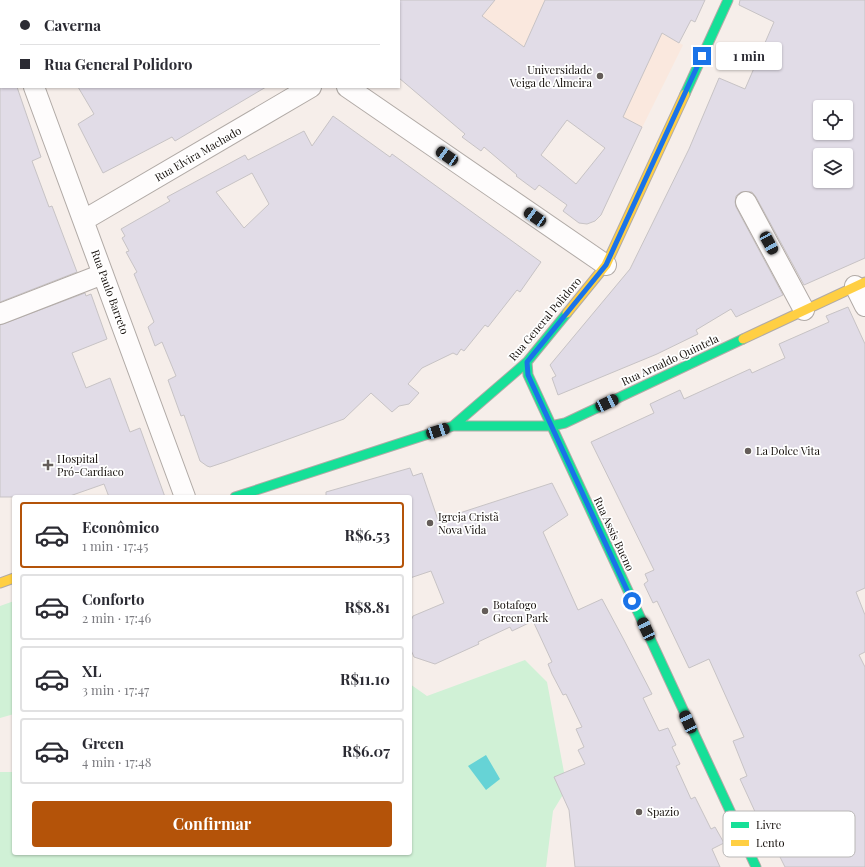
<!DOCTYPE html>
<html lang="pt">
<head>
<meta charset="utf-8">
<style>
	:root { --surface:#fff; --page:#f7f7f7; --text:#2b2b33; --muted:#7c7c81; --line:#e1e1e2; --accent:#b45309 }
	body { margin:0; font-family:"Playfair Display",serif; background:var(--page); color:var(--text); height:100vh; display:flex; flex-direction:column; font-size:15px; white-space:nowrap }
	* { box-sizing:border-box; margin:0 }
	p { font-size:13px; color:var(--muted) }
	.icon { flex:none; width:22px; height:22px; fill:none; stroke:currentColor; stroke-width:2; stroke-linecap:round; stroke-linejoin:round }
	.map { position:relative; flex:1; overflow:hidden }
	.details { position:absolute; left:12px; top:495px; width:400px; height:360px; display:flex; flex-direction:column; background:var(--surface); border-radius:4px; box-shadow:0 1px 3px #0004 }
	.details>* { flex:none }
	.top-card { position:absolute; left:0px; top:0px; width:400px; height:88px; box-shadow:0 1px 3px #0004; display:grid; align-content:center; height:88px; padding:0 20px; background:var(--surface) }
	.tools { position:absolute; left:813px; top:100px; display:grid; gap:8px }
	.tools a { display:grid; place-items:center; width:40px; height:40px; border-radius:4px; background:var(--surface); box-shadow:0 1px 3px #0004; font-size:20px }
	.end { position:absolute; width:18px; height:18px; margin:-9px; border:5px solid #1a73e8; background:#fff; box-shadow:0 0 0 2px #fff }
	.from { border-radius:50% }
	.bubble { position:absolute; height:28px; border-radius:4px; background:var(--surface); box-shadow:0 1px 3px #0004; font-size:13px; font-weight:700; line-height:28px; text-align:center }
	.car { position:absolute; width:12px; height:24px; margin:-12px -6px; border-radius:5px; box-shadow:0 0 3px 1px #0007; background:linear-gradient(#222 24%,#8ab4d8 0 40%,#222 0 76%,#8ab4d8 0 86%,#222 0) }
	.top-card b { display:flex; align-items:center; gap:14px; height:38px; font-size:15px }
	.top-card b+b { border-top:1px solid var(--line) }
	.top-card i { width:10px; height:10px; background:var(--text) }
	ul { padding:7px 0 0; list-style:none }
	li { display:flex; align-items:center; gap:12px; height:66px; margin:0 8px 6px; padding:0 12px; border:2px solid var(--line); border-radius:4px }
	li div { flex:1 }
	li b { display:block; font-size:15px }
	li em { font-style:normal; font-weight:700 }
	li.selected { border-color:var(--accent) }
	li>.icon { width:36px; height:36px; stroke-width:1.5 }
	.primary-button { display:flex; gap:8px; margin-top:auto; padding:8px 20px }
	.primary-button a { flex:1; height:46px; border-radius:4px; background:var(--accent); color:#fff; font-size:16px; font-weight:700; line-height:46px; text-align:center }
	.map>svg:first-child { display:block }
	.built { fill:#fae8de }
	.green { fill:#d0f1d6 }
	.water { fill:#66d3d6 }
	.building { fill:#e1dce7; stroke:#c7c3c5; fill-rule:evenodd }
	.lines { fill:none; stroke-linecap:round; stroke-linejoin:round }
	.street-casing { stroke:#b1aaa6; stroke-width:22 }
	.fast-casing { stroke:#b1aaa6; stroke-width:11 }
	.slow-casing { stroke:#b1aaa6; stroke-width:11 }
	.street { stroke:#fefcfc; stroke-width:20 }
	.fast { stroke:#16e098; stroke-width:9 }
	.slow { stroke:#ffcf43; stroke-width:9 }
	.route { stroke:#1a73e8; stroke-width:5 }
	.poi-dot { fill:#645d59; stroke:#fff; stroke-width:1.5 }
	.labels { text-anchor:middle; stroke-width:3.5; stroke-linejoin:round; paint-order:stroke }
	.poi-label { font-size:11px; fill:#150f0b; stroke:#fff; text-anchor:start }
	.street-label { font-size:11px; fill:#150f0b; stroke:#fff }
	.key { fill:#fff; stroke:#b9b7b6; stroke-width:1 }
	.key-label { font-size:11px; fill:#150f0b }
</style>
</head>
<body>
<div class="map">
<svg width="865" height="867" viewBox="0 0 865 867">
	<rect width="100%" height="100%" fill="#f6eeea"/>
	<path class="built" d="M 428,0 L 600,0 L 683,45 L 631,150 Z"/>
	<path class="green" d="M 14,601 L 14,714 L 0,718 L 0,606 Z
		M 525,660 L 547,682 L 567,788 L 553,811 L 546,867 L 0,867 L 0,772 L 14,772 L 14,853 L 410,853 L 410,684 L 427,696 Z"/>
	<path class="water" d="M 486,755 L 500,779 L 486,790 L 468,766 Z"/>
	<path class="building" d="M 399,0 L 495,0 L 482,16 L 524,47 L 545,0 L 705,0 L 695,22 L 691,20 L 679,43 L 662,33 L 623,117 L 642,127 L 601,215 L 595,221 L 587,224 L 579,223 L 563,211 L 567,205 L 539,185 L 535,190 L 516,176 L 517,175 L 484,147 L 481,151 L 462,137 L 465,134 L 399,78 ZM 567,120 L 605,148 L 576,184 L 541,155 Z
		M 740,0 L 865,0 L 865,258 L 804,285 L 756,197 L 752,192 L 741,192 L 736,196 L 735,202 L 736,207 L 783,295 L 736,317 L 731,309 L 696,330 L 698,334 L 657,354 L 558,395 L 552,378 L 556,376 L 550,365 L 630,269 L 689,149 L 719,78 L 745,89 L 774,22 L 739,5 ZM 820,107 L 846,107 L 846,133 L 820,133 ZM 820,155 L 846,155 L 846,181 L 820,181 Z
		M 0,87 L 17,87 L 41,157 L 32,161 L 49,207 L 52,206 L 77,272 L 0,302 Z
		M 78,87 L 266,87 L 175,141 L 172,137 L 103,173 L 78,124 L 94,114 Z
		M 333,116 L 390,157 L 392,154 L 541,262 L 520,292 L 517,290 L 488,327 L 485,325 L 464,351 L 461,349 L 457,355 L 453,353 L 422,368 L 408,384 L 419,393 L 409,404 L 399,406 L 392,412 L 371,393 L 344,419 L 225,462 L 210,467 L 207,466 L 200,461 L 184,415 L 181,416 L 168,380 L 176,376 L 162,342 L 155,346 L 148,327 L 154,322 L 134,274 L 137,272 L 126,252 L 129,251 L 122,238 L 125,236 L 121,229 L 170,201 L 167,197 L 245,155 L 248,160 L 304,131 L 312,146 ZM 252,173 L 269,204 L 244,228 L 216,192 Z
		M 85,293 L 86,296 L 91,294 L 107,339 L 72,353 L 86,388 L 110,378 L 130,432 L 140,428 L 165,497 L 109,497 L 104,484 L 67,497 L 0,497 L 0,325 Z
		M 848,307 L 865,344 L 865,588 L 856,592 L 865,615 L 865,652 L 859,655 L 865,667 L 865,867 L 785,867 L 771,839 L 768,840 L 740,779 L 747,776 L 733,741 L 744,737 L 709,659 L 689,668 L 657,601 L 653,603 L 644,584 L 648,581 L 645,574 L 654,570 L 591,442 L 654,413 L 650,404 L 680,390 L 684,399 L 750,369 L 752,373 L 785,358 L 779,344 L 829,322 L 826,316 Z
		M 410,468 L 413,476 L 422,473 L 438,520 L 552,483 L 568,515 L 543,532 L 578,610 L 602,599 L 624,640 L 652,694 L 643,698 L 659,731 L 668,728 L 676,745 L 672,747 L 680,764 L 676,766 L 691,799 L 695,797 L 711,829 L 715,827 L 724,843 L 712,849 L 720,867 L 575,867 L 569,810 L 554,777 L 585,764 L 578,750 L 584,747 L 576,729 L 582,727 L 566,694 L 563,695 L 552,674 L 548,664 L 552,662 L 533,621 L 512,631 L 510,627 L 478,642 L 479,644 L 435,664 L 414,657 L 410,648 L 410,623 L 413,616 L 444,603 L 431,571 L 410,578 L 410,497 L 326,497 L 326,492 Z"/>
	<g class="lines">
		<g class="street-casing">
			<path id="street" d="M 3,0 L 3,1
				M 254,0 L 255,1
				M 0,60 L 1,59
				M 34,87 L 185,497
				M 347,87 L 606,265
				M 746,202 L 804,310
				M 84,220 L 311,87
				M 855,286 L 865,306
				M 0,314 L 103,274"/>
		</g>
		<g class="fast-casing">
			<path id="fast" d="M 685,94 L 728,0
				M 527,362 L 528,375 L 756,867
				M 453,426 L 551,426 L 565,423 L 743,339
				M 235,497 L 453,426 L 527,362 L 567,313"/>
		</g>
		<g class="slow-casing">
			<path id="slow" d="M 567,313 L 606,265 L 685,94
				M 743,339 L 865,282
				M 0,583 L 14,578"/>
		</g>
		<use href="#street" class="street"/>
		<use href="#fast" class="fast"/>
		<use href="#slow" class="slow"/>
	</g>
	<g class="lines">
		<path class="route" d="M 632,601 L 528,375 L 527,362 L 606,265 L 702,56"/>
	</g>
	<g class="poi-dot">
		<circle cx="600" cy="76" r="4"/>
		<circle cx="748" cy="451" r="4"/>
		<path d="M46 459h4v4h4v4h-4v4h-4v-4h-4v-4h4z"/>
		<circle cx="430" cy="523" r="4"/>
		<circle cx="485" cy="611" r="4"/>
		<circle cx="639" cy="812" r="4"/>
	</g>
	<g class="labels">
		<g class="poi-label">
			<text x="592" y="74" text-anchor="end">Universidade<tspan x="592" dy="13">Veiga de Almeira</tspan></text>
			<text x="756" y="455">La Dolce Vita</text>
			<text x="57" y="463">Hospital<tspan x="57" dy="13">Pró-Cardíaco</tspan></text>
			<text x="438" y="521">Igreja Cristã<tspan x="438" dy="13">Nova Vida</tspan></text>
			<text x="493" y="609">Botafogo<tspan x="493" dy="13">Green Park</tspan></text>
			<text x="647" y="816">Spazio</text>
		</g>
		<g class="street-label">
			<text transform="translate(198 154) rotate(-30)" y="4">Rua Elvira Machado</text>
			<text transform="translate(110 292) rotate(70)" y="4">Rua Paulo Barreto</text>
			<text transform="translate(545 319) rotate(-50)" y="4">Rua General Polidoro</text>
			<text transform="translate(670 360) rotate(-25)" y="4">Rua Arnaldo Quintela</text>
			<text transform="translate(614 534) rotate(65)" y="4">Rua Assis Bueno</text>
		</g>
	</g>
	<rect x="723" y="811" width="132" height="46" rx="6" class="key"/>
	<rect x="731" y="822" width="18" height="6" fill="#16e098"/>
	<rect x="731" y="840" width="18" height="6" fill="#ffcf43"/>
	<g class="key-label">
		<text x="756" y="829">Livre</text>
		<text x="756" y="847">Lento</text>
	</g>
</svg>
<div class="tools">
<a><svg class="icon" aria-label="locate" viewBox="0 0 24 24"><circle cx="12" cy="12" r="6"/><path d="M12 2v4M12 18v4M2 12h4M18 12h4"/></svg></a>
<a><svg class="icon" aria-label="layers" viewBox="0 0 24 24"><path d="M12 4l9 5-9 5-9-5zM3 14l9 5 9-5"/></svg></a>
</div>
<i class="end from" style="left:632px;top:601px"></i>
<i class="end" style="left:702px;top:56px"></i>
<div class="bubble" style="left:716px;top:42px;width:66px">1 min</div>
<i class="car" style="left:447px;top:156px;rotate:305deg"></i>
<i class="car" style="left:535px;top:217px;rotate:305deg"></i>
<i class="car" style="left:769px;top:243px;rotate:152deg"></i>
<i class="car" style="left:607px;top:403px;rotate:65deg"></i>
<i class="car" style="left:438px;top:431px;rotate:72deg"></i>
<i class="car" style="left:646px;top:629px;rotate:335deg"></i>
<i class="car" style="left:688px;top:722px;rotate:335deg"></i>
<div class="top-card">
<b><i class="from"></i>Caverna</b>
<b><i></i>Rua General Polidoro</b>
</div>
<section class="details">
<ul>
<li class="selected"><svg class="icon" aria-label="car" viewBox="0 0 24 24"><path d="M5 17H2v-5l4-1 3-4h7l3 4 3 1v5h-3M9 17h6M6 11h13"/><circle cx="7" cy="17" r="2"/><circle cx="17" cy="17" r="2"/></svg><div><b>Econômico</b><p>1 min · 17:45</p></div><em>R$6.53</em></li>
<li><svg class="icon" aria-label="car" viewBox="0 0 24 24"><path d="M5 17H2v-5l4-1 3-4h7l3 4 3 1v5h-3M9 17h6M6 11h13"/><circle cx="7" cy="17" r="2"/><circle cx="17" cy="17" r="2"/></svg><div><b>Conforto</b><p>2 min · 17:46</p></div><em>R$8.81</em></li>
<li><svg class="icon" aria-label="car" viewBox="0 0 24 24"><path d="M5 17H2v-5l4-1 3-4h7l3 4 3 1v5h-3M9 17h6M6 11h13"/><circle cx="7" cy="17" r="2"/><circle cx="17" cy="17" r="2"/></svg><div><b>XL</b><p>3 min · 17:47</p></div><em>R$11.10</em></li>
<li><svg class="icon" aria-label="car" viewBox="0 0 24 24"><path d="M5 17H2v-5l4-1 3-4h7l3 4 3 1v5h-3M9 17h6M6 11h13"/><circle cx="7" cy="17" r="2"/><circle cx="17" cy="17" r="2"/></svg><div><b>Green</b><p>4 min · 17:48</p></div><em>R$6.07</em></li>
</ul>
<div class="primary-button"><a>Confirmar</a></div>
</section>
</div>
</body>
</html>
